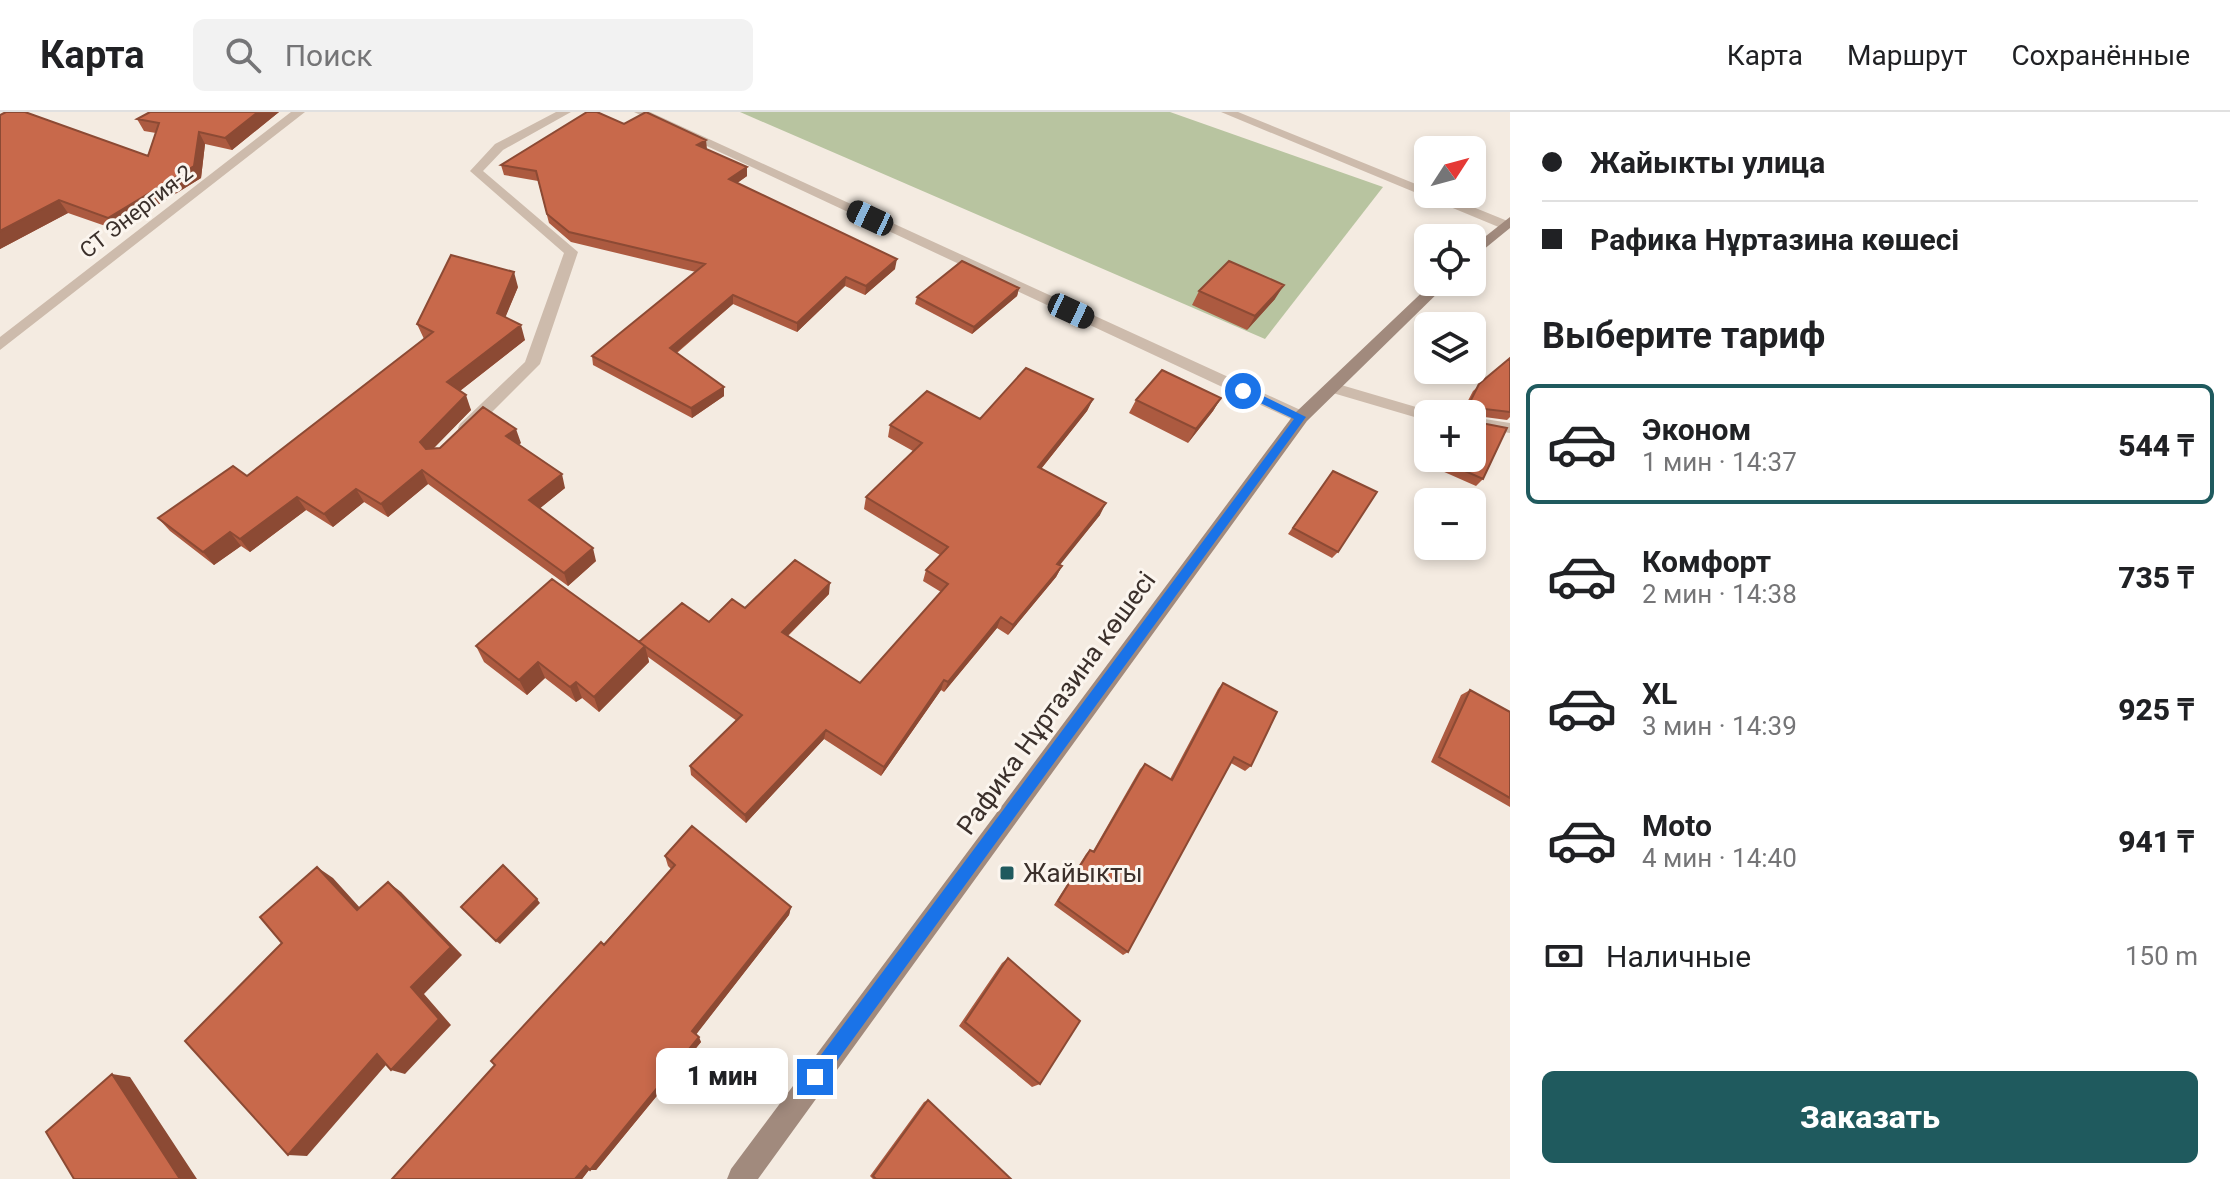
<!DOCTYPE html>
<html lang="ru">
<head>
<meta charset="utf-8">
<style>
	:root { --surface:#fff; --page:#f2f2f2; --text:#202124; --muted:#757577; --line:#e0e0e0; --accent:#1f5a5e }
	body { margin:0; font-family:Roboto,sans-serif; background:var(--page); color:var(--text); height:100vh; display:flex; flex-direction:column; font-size:30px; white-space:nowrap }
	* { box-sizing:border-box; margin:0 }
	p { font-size:26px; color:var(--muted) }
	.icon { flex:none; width:44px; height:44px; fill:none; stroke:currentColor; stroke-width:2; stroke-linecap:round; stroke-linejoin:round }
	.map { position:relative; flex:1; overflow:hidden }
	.side { display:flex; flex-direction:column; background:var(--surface); width:720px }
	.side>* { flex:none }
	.top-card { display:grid; align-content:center; height:176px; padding:0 32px; background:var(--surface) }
	.needle { width:52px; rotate:54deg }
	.fabs { position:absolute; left:1414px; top:24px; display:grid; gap:16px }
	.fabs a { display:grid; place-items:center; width:72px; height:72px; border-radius:12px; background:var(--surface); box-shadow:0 4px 12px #0003; font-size:40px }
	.end { position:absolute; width:36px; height:36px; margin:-18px; border:10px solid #1a73e8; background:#fff; box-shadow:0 0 0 4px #fff }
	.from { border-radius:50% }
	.bubble { position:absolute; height:56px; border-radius:12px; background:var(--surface); box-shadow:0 4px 12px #0003; font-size:26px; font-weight:800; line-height:56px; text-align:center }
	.car { position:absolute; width:24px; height:48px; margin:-24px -12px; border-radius:10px; box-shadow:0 0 6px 2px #0007; background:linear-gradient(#222 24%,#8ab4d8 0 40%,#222 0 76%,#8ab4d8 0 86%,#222 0) }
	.top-card b { display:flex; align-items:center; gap:28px; height:76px; font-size:30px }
	.top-card b+b { border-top:2px solid var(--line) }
	.top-card i { width:20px; height:20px; background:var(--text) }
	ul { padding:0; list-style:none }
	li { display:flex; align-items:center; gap:24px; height:120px; margin:0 16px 12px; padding:0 16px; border:4px solid transparent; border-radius:12px }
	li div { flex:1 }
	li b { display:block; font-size:30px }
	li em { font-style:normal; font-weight:800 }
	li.on { border-color:var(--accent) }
	li>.icon { width:72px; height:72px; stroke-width:1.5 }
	h2 { padding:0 32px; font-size:36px; line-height:96px }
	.pay { display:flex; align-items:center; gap:20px; height:88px; padding:0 32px; font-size:30px }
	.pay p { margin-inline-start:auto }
	.cta { display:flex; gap:16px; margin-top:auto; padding:16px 32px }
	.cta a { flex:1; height:92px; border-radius:12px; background:var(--accent); color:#fff; font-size:32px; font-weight:800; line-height:92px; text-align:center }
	header { display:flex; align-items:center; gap:48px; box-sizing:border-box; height:112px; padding:0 40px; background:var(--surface); border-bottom:2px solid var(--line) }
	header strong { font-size:38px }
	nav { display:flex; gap:44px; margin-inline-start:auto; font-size:28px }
	.search { width:560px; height:72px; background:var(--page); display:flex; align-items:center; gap:20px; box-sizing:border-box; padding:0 28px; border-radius:12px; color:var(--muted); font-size:30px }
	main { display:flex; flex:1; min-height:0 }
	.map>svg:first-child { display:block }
	.green { fill:#b8c4a0 }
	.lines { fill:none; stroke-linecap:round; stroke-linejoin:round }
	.lane { fill:#cdbbac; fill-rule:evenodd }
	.street { fill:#cdbbac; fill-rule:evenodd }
	.secondary { fill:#a18a7d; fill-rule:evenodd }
	.wall { fill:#ac5a40 }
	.shaded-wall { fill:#8c4a34 }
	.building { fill:#c8694b; stroke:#8c4a34; stroke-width:2 }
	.route { fill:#1a73e8 }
	.poi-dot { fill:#1f5a5e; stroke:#fbf5ee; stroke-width:3 }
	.labels { text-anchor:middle; stroke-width:6; stroke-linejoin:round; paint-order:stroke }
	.far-street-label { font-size:22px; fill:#3b302b; stroke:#fbf5ee }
	.street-label { font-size:26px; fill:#3b302b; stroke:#fbf5ee }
	.poi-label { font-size:26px; fill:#3b302b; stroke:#fbf5ee; text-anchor:start }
</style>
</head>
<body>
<header>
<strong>Карта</strong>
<div class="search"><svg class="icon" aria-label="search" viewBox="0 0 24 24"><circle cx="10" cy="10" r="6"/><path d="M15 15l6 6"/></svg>Поиск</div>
<nav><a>Карта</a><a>Маршрут</a><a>Сохранённые</a></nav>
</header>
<main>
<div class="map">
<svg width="1510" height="1067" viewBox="0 0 1510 1067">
	<rect width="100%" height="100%" fill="#f4ebe1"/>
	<path class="green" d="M 740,0 L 1170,0 L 1383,75 L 1265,227 Z"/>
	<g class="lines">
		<path class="lane" d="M 1331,270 L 1433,300 L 1434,302 L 1428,302 L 1428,309 L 1326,279 L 1324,275 Z
			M 1472,305 L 1510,311 L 1510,321 L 1472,315 Z"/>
		<path class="street" d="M 291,0 L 305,0 L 0,238 L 0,225 Z
			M 556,0 L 571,0 L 503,38 L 483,59 L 578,140 L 540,252 L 472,320 L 460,320 L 458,316 L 460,312 L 525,250 L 564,141 L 470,59 L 495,32 Z
			M 634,0 L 650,0 L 1307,301 L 1309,305 L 1301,311 L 1295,309 Z
			M 1221,0 L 1238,0 L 1428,77 L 1428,82 L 1441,82 L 1510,110 L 1510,116 L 1501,116 Z"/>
		<path class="secondary" d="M 1510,105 L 1510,116 L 1472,147 L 1472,135 Z
			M 1433,170 L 1449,170 L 1307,309 L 758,1067 L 727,1067 L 731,1057 L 1295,301 Z"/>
	</g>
	<path class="wall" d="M 279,0 L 232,38 L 205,32 L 201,66 L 117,118 L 68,101 L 0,137 L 0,3 L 148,44 L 156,21 L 144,19 L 137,7 Z
		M 624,12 L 707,37 L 747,64 L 737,71 L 895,157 L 865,183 L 845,174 L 797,220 L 733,192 L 677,241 L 724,275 L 724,284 L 692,306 L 593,253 L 592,244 L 696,160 L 571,130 L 549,111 L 538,69 L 504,63 L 501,53 Z
		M 518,175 L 505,205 L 525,228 L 460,279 L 471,298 L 433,337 L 521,331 L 518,333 L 565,376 L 540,396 L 596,449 L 568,474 L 428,372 L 388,405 L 364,390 L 333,415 L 306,398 L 250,440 L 241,434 L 214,453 L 170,419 L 158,406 L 247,364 L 424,227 L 417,212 Z
		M 1019,176 L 1017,184 L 972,222 L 915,192 L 917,185 Z
		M 1199,179 L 1275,187 L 1247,218 L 1192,193 Z
		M 1510,246 L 1510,305 L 1507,308 L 1477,304 L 1483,367 L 1476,374 L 1433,355 L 1438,346 L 1472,346 L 1472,302 L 1461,302 L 1473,279 Z
		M 1221,286 L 1213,299 L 1188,331 L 1129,301 L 1136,288 Z
		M 1093,287 L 1087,299 L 1041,357 L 1100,403 L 1059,453 L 1062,454 L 1056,465 L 1008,523 L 997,516 L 944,580 L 941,578 L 881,664 L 824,627 L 746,711 L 691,663 L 690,654 L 737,609 L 648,545 L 649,550 L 599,600 L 582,586 L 576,590 L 545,566 L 527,583 L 484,550 L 476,534 L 639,530 L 709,510 L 745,496 L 829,482 L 788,524 L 860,571 L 941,480 L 923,469 L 926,458 L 940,443 L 864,397 L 866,385 L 913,339 L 888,325 L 890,313 L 980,307 Z
		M 1333,359 L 1338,440 L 1332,446 L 1288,422 Z
		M 1223,571 L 1251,654 L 1245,659 L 1231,651 L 1128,840 L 1123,843 L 1054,793 L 1086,742 L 1090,738 L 1093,739 L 1140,657 L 1145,652 L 1170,667 L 1218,577 Z
		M 1470,578 L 1510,600 L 1510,695 L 1431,650 L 1461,583 Z
		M 665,744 L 791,795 L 789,803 L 696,922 L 701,930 L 596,1058 L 589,1058 L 582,1067 L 392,1067 L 671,757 L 668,754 Z
		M 1008,846 L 1040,972 L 1032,975 L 959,914 L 1002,851 Z
		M 928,988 L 1011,1067 L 873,1067 L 870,1064 L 924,990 Z"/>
	<path class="shaded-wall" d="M 258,0 L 279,0 L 232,38 L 225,26 Z
		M 199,20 L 205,32 L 201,66 L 117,118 L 108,106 Z
		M 706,28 L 707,37 L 697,33 Z
		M 747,55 L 747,64 L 729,77 L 729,67 Z
		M 59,88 L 68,101 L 0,137 L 0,119 Z
		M 897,147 L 895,157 L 865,183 L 866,174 Z
		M 514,160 L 518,175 L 501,216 L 497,201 Z
		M 846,165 L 845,174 L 797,220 L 797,211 Z
		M 1284,173 L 1275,187 L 1247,218 L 1255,204 Z
		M 1019,176 L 1017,184 L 972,222 L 974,215 Z
		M 733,183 L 733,192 L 671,245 L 670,236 Z
		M 521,213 L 525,228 L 452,285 L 447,270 Z
		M 724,275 L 724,284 L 692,306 L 691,296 Z
		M 466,283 L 471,298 L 426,344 L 420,330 Z
		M 1221,286 L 1213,299 L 1188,331 L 1196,317 Z
		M 1093,287 L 1087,299 L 1033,367 L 1038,355 Z
		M 516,317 L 521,331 L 511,338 L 506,324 Z
		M 422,358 L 428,372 L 388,405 L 381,392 Z
		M 562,362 L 565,376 L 533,402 L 529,388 Z
		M 356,377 L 364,390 L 333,415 L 324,402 Z
		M 297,385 L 306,398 L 250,440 L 240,427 Z
		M 1106,391 L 1100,403 L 1052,463 L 1057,452 Z
		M 230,420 L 241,434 L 214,453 L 203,440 Z
		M 593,436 L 596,449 L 568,474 L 564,461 Z
		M 1062,454 L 1056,465 L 1008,523 L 1013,513 Z
		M 830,471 L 829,482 L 781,530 L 782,520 Z
		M 1001,505 L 997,516 L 944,580 L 948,570 Z
		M 645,534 L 649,550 L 599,600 L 594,585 Z
		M 538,550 L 545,566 L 527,583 L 519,568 Z
		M 944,568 L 941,578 L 881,664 L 884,655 Z
		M 576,570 L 582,586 L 576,590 L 570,575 Z
		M 826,618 L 824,627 L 746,711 L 745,703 Z
		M 317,755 L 333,766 L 371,808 L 357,798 Z
		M 388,770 L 401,780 L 462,843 L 424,882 L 451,913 L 405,962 L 391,958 Z
		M 537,787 L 540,791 L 500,832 L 496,829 Z
		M 791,795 L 789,803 L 695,924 L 692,919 Z
		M 699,925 L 701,930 L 596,1058 L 590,1058 Z
		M 377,942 L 392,946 L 307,1044 L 288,1043 Z
		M 112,962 L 130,965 L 197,1067 L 180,1067 Z
		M 586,1054 L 592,1054 L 582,1067 L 575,1067 Z"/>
	<path class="building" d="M 6,0 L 25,0 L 148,44 L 159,11 L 137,7 L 150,0 L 258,0 L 225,26 L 199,20 L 194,54 L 108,106 L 59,88 L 0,119 L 0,3 Z
		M 587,0 L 597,0 L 624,12 L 646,0 L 706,28 L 697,33 L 747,55 L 729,67 L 897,147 L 866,174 L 846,165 L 797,211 L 733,183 L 670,236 L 724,275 L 691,296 L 592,244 L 705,152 L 569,120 L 547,102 L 536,59 L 501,53 Z
		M 451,143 L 514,160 L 497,201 L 521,213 L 447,270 L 466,283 L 420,330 L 426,337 L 440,336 L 483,295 L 516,317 L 506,324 L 562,362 L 529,388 L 593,436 L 564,461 L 422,358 L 381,392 L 356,377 L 324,402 L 297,385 L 240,427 L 230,420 L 203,440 L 158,406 L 233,354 L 247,364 L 433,220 L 417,212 Z
		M 962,149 L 1019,176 L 974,215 L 917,185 Z
		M 1229,149 L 1284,173 L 1255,204 L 1199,179 Z
		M 1510,246 L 1510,300 L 1477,296 L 1476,310 L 1507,316 L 1483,367 L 1440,348 L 1441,346 L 1472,346 L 1472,302 L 1464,302 L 1479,272 Z
		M 1026,256 L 1093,287 L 1038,355 L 1106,391 L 1057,452 L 1062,454 L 1013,513 L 1001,505 L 948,570 L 944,568 L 884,655 L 826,618 L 745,703 L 690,654 L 742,603 L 639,530 L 682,491 L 709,510 L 732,487 L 745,496 L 795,448 L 830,471 L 782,520 L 860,571 L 948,472 L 926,458 L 948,435 L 866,385 L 922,331 L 890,313 L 927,279 L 980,307 Z
		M 1162,258 L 1221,286 L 1196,317 L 1136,288 Z
		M 1333,359 L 1377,380 L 1338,440 L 1293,416 Z
		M 552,467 L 645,534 L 594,585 L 576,570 L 570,575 L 538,550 L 519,568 L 476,534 Z
		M 1223,571 L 1277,600 L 1251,654 L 1234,645 L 1128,840 L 1058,789 L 1090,738 L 1094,740 L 1145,652 L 1172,668 Z
		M 1470,578 L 1510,600 L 1510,686 L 1439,645 Z
		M 692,714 L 791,795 L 692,919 L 699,925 L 590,1058 L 586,1054 L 575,1067 L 392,1067 L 495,953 L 491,949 L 601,830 L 604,833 L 675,753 L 665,744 Z
		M 503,753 L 537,787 L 496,829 L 461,795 Z
		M 317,755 L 357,798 L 388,770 L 451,835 L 411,875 L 439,907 L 391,958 L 377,942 L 288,1043 L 185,929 L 282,831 L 260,805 Z
		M 1008,846 L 1080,909 L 1040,972 L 965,910 Z
		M 112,962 L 180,1067 L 74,1067 L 46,1020 Z
		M 928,988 L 1011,1067 L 876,1067 L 873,1064 Z"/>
	<path class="route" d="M 1239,276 L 1247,276 L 1306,305 L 821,971 L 815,974 L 809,971 L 807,965 L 809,959 L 1294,307 L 1239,281 Z"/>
	<rect class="poi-dot" x="999" y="753" width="16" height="16" rx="4"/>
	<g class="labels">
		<g class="far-street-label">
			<text transform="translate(136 99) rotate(-38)" y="8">СТ Энергия-2</text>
		</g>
		<g class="street-label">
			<text transform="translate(1056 591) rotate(-54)" y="9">Рафика Нұртазина көшесі</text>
		</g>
		<g class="poi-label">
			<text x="1023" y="770">Жайыкты</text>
		</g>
	</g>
</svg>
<div class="fabs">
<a><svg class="needle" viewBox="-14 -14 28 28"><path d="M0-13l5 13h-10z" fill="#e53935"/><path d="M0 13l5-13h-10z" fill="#757577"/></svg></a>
<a><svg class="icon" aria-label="locate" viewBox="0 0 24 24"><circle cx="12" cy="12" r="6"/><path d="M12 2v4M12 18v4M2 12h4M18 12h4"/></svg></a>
<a><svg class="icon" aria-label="layers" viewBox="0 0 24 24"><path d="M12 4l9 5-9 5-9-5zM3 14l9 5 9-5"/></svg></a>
<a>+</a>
<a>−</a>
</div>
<i class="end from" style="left:1243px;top:279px"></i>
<i class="end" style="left:815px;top:965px"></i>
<div class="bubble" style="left:656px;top:936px;width:132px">1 мин</div>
<i class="car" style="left:870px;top:106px;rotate:295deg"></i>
<i class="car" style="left:1071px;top:199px;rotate:115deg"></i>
</div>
<section class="side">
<div class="top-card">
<b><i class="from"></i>Жайыкты улица</b>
<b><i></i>Рафика Нұртазина көшесі</b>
</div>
<h2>Выберите тариф</h2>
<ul>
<li class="on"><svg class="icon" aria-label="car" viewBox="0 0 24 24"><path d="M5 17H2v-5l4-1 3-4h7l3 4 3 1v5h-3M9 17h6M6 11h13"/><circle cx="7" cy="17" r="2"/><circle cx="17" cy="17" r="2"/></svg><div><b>Эконом</b><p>1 мин · 14:37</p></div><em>544 ₸</em></li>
<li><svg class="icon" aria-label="car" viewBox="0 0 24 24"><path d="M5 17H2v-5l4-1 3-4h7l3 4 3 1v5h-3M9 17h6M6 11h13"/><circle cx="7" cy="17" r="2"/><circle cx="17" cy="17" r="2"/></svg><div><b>Комфорт</b><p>2 мин · 14:38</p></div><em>735 ₸</em></li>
<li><svg class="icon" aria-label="car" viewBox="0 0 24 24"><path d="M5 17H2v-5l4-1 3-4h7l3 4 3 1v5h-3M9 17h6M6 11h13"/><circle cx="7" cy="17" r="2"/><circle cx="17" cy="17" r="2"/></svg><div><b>XL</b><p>3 мин · 14:39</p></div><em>925 ₸</em></li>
<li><svg class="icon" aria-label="car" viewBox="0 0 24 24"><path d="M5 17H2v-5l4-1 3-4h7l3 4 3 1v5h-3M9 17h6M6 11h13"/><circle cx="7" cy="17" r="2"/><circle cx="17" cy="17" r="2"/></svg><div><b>Moto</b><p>4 мин · 14:40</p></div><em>941 ₸</em></li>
</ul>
<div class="pay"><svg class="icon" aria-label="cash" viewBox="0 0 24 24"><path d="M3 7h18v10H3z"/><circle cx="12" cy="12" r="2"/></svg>Наличные<p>150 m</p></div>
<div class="cta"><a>Заказать</a></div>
</section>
</main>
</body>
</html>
